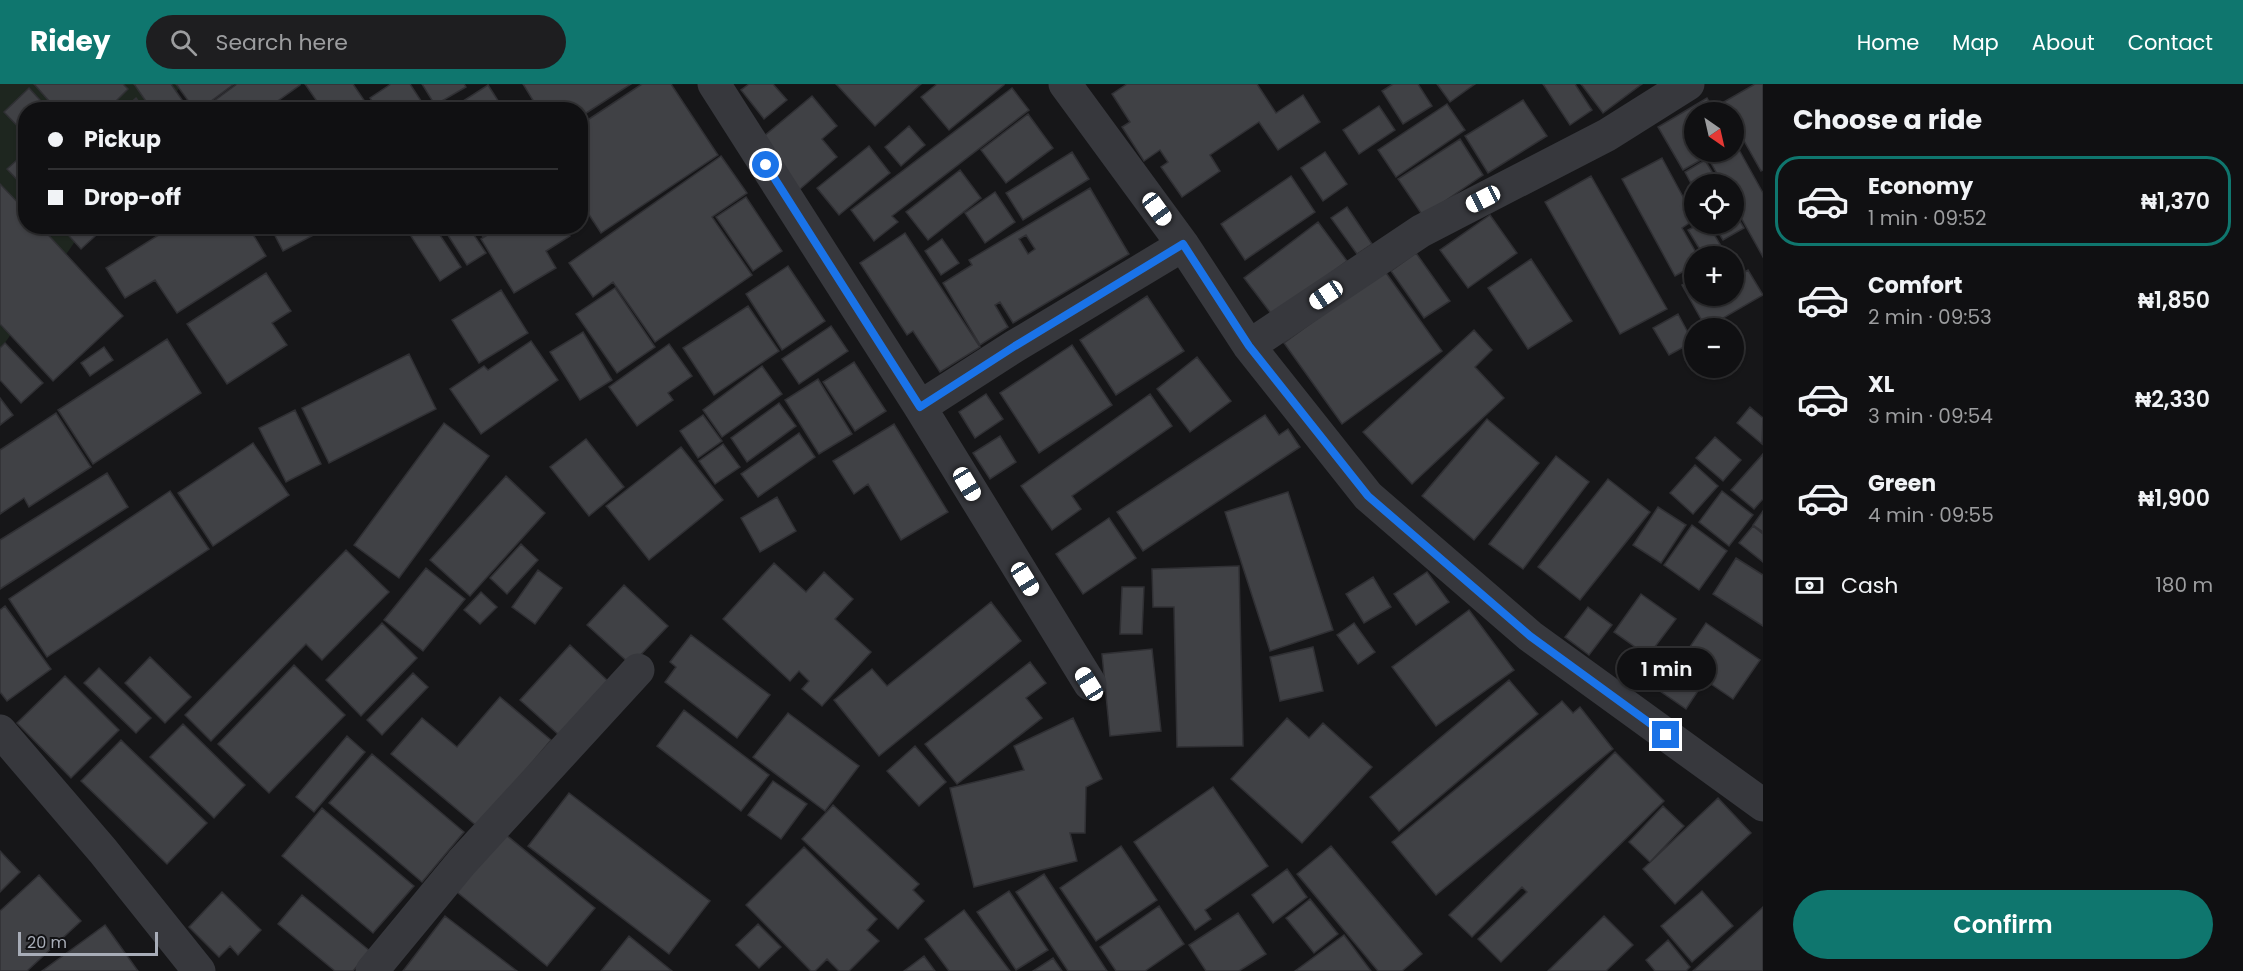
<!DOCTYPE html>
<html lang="en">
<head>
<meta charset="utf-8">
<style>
	:root { --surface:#101012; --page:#1e1e20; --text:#f1f3f6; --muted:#9c9d9f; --line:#303032; --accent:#0f766e }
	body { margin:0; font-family:Poppins,sans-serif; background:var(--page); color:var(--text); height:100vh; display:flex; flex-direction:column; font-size:22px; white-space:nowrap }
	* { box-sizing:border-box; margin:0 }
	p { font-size:20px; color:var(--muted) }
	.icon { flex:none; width:33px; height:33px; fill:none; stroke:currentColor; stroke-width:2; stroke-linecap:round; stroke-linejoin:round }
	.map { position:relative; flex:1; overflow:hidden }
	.sheet { display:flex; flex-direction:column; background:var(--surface); width:480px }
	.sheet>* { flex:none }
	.hud { position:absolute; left:18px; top:18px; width:570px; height:132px; border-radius:24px; box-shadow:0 2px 4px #0004,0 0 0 2px var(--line); display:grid; align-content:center; height:132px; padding:0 30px; background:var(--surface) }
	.needle { width:39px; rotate:146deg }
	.fabs { position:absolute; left:1684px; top:18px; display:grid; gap:12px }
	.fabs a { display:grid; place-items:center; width:60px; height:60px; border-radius:50%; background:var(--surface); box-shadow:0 2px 4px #0004,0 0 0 2px var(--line); font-size:30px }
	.scale { position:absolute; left:18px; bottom:15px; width:140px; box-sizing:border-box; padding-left:6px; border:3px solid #a8adb8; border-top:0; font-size:16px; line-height:21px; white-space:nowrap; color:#a8adb8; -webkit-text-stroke:4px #111113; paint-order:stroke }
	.end { position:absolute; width:27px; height:27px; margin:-14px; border:8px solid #1a73e8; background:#fff; box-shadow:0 0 0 3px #fff }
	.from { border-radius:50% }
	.bubble { position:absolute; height:42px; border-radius:21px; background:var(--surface); box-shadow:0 2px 4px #0004,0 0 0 2px var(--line); font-size:20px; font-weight:600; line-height:42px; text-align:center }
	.car { position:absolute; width:18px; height:36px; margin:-18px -9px; border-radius:8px; box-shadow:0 0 4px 2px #0007; background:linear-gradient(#fff 24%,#345 0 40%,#fff 0 76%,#345 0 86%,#fff 0) }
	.hud b { display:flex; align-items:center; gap:21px; height:57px; font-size:22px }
	.hud b+b { border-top:2px solid var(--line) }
	.hud i { width:15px; height:15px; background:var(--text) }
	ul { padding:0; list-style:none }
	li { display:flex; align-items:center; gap:18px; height:90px; margin:0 12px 9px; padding:0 18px; border:3px solid transparent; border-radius:24px }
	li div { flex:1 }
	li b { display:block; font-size:22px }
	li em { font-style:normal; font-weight:600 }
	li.selected { border-color:var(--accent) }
	li>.icon { width:54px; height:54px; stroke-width:1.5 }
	h2 { padding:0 30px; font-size:27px; line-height:72px }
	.pay { display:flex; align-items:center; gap:15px; height:66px; padding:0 30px; font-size:22px }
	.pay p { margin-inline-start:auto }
	.action { display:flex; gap:12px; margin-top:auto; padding:12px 30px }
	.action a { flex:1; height:69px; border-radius:36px; background:var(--accent); color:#fff; font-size:24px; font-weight:600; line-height:69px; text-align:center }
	header { display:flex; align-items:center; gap:36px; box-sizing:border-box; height:84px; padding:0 30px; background:var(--accent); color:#fff }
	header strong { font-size:28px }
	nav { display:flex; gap:33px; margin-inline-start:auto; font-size:21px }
	.search { width:420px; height:54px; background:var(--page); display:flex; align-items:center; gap:15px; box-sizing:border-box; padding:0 21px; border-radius:33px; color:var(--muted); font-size:22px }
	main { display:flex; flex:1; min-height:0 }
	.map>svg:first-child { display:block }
	.green { fill:#1e261f }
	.building { fill:#404145; stroke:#303034; stroke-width:1.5; fill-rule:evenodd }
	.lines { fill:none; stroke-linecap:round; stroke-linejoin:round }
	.minor { stroke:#37383d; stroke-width:33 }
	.route { stroke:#1a73e8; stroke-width:8 }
</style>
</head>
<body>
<header>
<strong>Ridey</strong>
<div class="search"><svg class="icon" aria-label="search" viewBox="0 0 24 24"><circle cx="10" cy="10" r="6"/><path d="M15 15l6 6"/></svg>Search here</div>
<nav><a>Home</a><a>Map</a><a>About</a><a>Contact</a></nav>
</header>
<main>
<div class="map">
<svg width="1763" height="887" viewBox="0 0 1763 887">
	<rect width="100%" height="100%" fill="#161618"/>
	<path class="green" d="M 0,0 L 182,0 L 165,25 L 26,26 L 26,142 L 85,143 L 0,266 Z"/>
	<path class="building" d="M 34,0 L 123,0 L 128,5 L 107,26 L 57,26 Z
		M 134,0 L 171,0 L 189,26 L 152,26 Z
		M 176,0 L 234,0 L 199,26 L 195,26 Z
		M 237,0 L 300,0 L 300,1 L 265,26 L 260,26 L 257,20 L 250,26 L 202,26 Z
		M 305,0 L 353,0 L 368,22 L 363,26 L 323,26 Z
		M 391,0 L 410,0 L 427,26 L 377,26 L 370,14 Z
		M 422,0 L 464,0 L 466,3 L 435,21 Z
		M 523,0 L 631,0 L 580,33 L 580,26 L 539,26 Z
		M 642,0 L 671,0 L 718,71 L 601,149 L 580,117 L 580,41 Z
		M 749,0 L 773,0 L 787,16 L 764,35 L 741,6 Z
		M 836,0 L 921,0 L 875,42 Z
		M 937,0 L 1004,0 L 1004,1 L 949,46 L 921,13 Z
		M 1127,0 L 1257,0 L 1276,29 L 1303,11 L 1320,38 L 1278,66 L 1259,38 L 1210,71 L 1220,87 L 1182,113 L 1161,83 L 1168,78 L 1160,66 L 1144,77 L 1122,43 L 1130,38 L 1112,10 Z
		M 1393,0 L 1418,0 L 1432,22 L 1403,40 L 1382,7 Z
		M 1437,0 L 1475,0 L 1450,18 Z
		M 1543,0 L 1575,0 L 1592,26 L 1570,41 Z
		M 1581,0 L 1642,0 L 1603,29 Z
		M 1755,0 L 1763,0 L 1763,86 L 1761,87 L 1734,39 L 1734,28 L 1728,28 L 1722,19 Z
		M 488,1 L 504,26 L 449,26 Z
		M 29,4 L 49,26 L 26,26 L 26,51 L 4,28 Z
		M 1012,4 L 1029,26 L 892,132 L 898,138 L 874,157 L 851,126 Z
		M 812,12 L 837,42 L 822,55 L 837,73 L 799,106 L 758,57 Z
		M 136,14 L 145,26 L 122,26 Z
		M 1707,14 L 1715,28 L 1695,28 L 1695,68 L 1715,68 L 1683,86 L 1658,43 Z
		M 1523,16 L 1547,52 L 1488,89 L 1465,52 Z
		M 1447,20 L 1465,46 L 1396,93 L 1378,66 Z
		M 1379,22 L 1395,46 L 1359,70 L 1343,46 Z
		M 1028,30 L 1053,64 L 1006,99 L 981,66 Z
		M 909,42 L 925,61 L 901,82 L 885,63 Z
		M 1460,55 L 1483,91 L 1423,132 L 1398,95 Z
		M 869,62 L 890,89 L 839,131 L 817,104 Z
		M 1738,64 L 1763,109 L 1763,173 L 1734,121 L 1734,100 L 1723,100 L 1711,79 Z
		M 26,68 L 26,105 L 7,85 Z
		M 1072,68 L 1089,95 L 1023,136 L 1006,109 Z
		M 1325,68 L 1347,100 L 1323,117 L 1301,84 Z
		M 721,72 L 747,109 L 712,133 L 752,191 L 655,258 L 613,198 L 593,213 L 569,179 Z
		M 1662,74 L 1695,135 L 1682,144 L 1698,172 L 1695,172 L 1695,181 L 1675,192 L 1622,95 Z
		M 1705,76 L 1719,100 L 1695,100 L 1695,107 L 1685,88 Z
		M 960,86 L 981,114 L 928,156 L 906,128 Z
		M 1291,92 L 1315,128 L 1245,176 L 1221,140 Z
		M 1591,92 L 1667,225 L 1620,250 L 1545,118 Z
		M 0,100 L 26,127 L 26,142 L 40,142 L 123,232 L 53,297 L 0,240 Z
		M 1090,104 L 1129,170 L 1013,239 L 1000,218 L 995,221 L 1008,243 L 980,261 L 943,199 L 972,181 L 969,176 ZM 1026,151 L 1035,165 L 1028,170 L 1019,155 Z
		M 995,108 L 1015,138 L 985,159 L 965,129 Z
		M 746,113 L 782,167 L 753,187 L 716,133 Z
		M 1347,123 L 1372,160 L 1357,170 L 1331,134 Z
		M 1734,127 L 1744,144 L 1723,156 L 1713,140 L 1734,140 Z
		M 1490,131 L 1517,169 L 1468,204 L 1440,166 Z
		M 1318,138 L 1347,177 L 1273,232 L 1244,194 Z
		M 1699,140 L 1708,140 L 1727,172 L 1704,172 L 1688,146 Z
		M 60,142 L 106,142 L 81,165 Z
		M 173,142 L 248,142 L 266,172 L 177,229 L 155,196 L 125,214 L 106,184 Z
		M 270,142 L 323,142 L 325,145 L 283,167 Z
		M 419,142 L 434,142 L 461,183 L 440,197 L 409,149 Z
		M 442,142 L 468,142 L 486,169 L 467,181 Z
		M 476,142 L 499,142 L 483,153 Z
		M 501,142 L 565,142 L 570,152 L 546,167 L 556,184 L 514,209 L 481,155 Z
		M 905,149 L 980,263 L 940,288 L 913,247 L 907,251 L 860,179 Z
		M 942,155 L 959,179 L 941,191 L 925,167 Z
		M 1416,169 L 1450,217 L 1424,234 L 1391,187 Z
		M 1531,175 L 1572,237 L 1528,265 L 1488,204 Z
		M 788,182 L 825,237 L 782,266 L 746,210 Z
		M 1734,185 L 1738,192 L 1748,186 L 1763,211 L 1706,244 L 1682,201 L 1695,193 L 1695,212 L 1734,212 Z
		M 1384,186 L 1442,267 L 1342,340 L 1284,259 Z
		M 266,189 L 291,227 L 272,239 L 287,261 L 227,300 L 187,240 Z
		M 615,204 L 655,263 L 617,289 L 576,230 Z
		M 501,206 L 528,249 L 479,279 L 452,236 Z
		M 1147,212 L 1184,267 L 1116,311 L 1080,256 Z
		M 748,222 L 779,267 L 714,311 L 683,264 Z
		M 1678,230 L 1693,258 L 1669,271 L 1653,244 Z
		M 831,242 L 848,267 L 799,300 L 782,275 Z
		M 1474,246 L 1492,266 L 1475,283 L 1504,314 L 1412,400 L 1363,348 Z
		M 583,248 L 612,296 L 580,316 L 550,268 Z
		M 167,255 L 201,309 L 93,380 L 58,326 Z
		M 531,257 L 558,296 L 481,350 L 450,305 L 484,282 L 488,286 Z
		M 5,259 L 43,299 L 21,319 L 0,296 L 0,264 Z
		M 669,260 L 692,292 L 668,309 L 673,316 L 637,342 L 609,303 Z
		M 1072,261 L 1112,321 L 1039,369 L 1000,309 Z
		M 104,263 L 113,276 L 90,292 L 81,279 Z
		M 409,270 L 436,325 L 329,379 L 302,324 Z
		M 1197,273 L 1231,317 L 1190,348 L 1157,305 Z
		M 854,278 L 886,327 L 855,347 L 823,298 Z
		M 762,282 L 782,310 L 722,353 L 703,326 Z
		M 818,295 L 852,350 L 819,370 L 785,316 Z
		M 986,310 L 1003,335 L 975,354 L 959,328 Z
		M 1150,310 L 1172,342 L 1072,412 L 1081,425 L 1052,446 L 1021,402 Z
		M 0,314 L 13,331 L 0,341 Z
		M 779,319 L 796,342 L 747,378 L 731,354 Z
		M 1750,323 L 1763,334 L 1762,360 L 1737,339 Z
		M 295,326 L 321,380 L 286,398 L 259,344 Z
		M 56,329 L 91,383 L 29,423 L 24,414 L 0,430 L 0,366 Z
		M 703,331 L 722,357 L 698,374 L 680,347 Z
		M 1265,331 L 1279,351 L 1288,345 L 1300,363 L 1143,467 L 1117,428 Z
		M 1487,335 L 1539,379 L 1474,456 L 1422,412 Z
		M 444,339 L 489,372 L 399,494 L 354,461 Z
		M 894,340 L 948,428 L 901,456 L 868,400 L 854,410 L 833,377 Z
		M 799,349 L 815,373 L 758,413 L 741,390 Z
		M 1000,352 L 1016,378 L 990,395 L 973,369 Z
		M 1715,353 L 1741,376 L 1723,397 L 1696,374 Z
		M 586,355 L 624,403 L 589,432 L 550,383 Z
		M 253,359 L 289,411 L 213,462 L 178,409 Z
		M 723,360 L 740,383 L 715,400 L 699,377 Z
		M 681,363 L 723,416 L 649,476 L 606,422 Z
		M 1763,370 L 1763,415 L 1754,425 L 1731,406 Z
		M 1556,372 L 1589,398 L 1523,485 L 1489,460 Z
		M 1695,381 L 1718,402 L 1693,430 L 1670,409 Z
		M 107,389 L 128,423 L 0,505 L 0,456 Z
		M 506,392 L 545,429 L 470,512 L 430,476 Z
		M 1608,395 L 1650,428 L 1580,516 L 1538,483 Z
		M 170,407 L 209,465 L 47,573 L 9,515 Z
		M 1722,407 L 1753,431 L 1729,462 L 1699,438 Z
		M 1288,408 L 1333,546 L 1270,567 L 1225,428 Z
		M 777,413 L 796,447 L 760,468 L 741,434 Z
		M 1658,423 L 1686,441 L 1661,479 L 1633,461 Z
		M 1763,427 L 1763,448 L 1753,441 Z
		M 1109,434 L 1136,474 L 1083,510 L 1056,470 Z
		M 1692,441 L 1727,467 L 1699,506 L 1664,481 Z
		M 1753,442 L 1763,450 L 1763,478 L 1739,459 Z
		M 521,460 L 538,476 L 507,510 L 490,494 Z
		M 346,466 L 389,508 L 322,576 L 306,560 L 211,657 L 185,631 Z
		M 1736,474 L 1763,491 L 1763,542 L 1713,510 Z
		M 774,479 L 806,508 L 824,488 L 853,515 L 835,535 L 871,568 L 822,622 L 802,605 L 809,597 L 799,587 L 790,597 L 723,535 Z
		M 1239,482 L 1243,662 L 1177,663 L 1174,523 L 1153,523 L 1152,485 Z
		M 426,484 L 465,515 L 423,567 L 384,536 Z
		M 538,486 L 562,504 L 535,540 L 512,523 Z
		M 1427,488 L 1449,518 L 1416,541 L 1394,510 Z
		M 1373,493 L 1391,523 L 1364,539 L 1346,510 Z
		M 624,501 L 668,542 L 631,581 L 587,541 Z
		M 1122,503 L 1144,503 L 1142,550 L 1120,550 Z
		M 481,508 L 497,523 L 480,540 L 464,526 Z
		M 1641,510 L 1676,535 L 1648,572 L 1614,548 Z
		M 991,518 L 1021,557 L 879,672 L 834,616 L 872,585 L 887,602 Z
		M 5,522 L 51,585 L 7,617 L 0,608 L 0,526 Z
		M 1588,523 L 1612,541 L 1589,571 L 1565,553 Z
		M 1469,526 L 1514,586 L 1436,642 L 1392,583 Z
		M 382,539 L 417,574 L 361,632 L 326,596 Z
		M 1354,539 L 1375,568 L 1358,580 L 1337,551 Z
		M 1706,539 L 1760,576 L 1733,615 L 1705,596 L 1686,625 L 1660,607 Z
		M 691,551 L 770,611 L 737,654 L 665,598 L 676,583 L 670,578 Z
		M 570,561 L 609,598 L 560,652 L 520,616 Z
		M 1313,563 L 1323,607 L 1280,617 L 1270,573 Z
		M 1152,565 L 1161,647 L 1110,652 L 1102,570 Z
		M 150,573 L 191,613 L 165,639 L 125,599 Z
		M 1030,578 L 1046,599 L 1026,614 L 1042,634 L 957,700 L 925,660 Z
		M 294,581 L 345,631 L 269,709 L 218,660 Z
		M 99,584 L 151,634 L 136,649 L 84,599 Z
		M 413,589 L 428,603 L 382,651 L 367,636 Z
		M 65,592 L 119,646 L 71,694 L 17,639 Z
		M 1509,596 L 1538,630 L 1399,747 L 1370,713 Z
		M 500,613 L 551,656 L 478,743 L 391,670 L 422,634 L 457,663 Z
		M 1562,617 L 1573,629 L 1580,623 L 1613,665 L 1436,811 L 1392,758 Z
		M 684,626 L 769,691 L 741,727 L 657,662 Z
		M 788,629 L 859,682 L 825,727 L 753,673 Z
		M 1073,634 L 1102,695 L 1086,703 L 1085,749 L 1070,749 L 1077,777 L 974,803 L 950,704 L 1024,686 L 1014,662 Z
		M 1287,634 L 1309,654 L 1323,639 L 1372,683 L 1302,759 L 1231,695 Z
		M 183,640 L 245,701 L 214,734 L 150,673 Z
		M 347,652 L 365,668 L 314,728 L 296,713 Z
		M 121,656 L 207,739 L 167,780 L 81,697 Z
		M 915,662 L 946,698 L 919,722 L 887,687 Z
		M 1615,668 L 1664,717 L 1501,878 L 1478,855 L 1527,808 L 1522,803 L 1472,853 L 1449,831 Z
		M 372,670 L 464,748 L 422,798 L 329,719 Z
		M 773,697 L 807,720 L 781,755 L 748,731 Z
		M 1213,703 L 1268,782 L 1205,826 L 1211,835 L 1195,846 L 1134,758 Z
		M 569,709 L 710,817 L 669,870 L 528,762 Z
		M 1718,714 L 1751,749 L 1675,820 L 1643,785 Z
		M 833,721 L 919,800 L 913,806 L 924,817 L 898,845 L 802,755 Z
		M 1663,722 L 1684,742 L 1650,778 L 1629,758 Z
		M 322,724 L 414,802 L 373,849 L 282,772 Z
		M 500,746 L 595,824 L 547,882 L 452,804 Z
		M 1121,762 L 1157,816 L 1096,857 L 1060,804 Z
		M 1331,762 L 1422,870 L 1402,887 L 1378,887 L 1297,790 Z
		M 804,763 L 877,835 L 867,846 L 879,857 L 849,887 L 839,887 L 827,875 L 815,887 L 811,887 L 746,821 Z
		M 0,767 L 20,788 L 0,808 Z
		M 1287,785 L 1307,813 L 1273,839 L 1252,811 Z
		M 1044,790 L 1107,887 L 1068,887 L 1016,808 Z
		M 39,791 L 81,837 L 27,887 L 0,887 L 0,827 Z
		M 1009,807 L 1048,866 L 1016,886 L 977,828 Z
		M 1702,807 L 1733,842 L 1692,878 L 1661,842 Z
		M 222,808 L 261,846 L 238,871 L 230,862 L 219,873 L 189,843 Z
		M 302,811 L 370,867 L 353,887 L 335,887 L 278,840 Z
		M 1310,815 L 1338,850 L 1314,869 L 1286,834 Z
		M 1159,822 L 1184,860 L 1145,887 L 1116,887 L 1100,863 Z
		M 1763,823 L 1763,887 L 1693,887 Z
		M 964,826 L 1010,887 L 949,887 L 925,855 Z
		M 1238,829 L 1266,870 L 1239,887 L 1206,887 L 1189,861 Z
		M 445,832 L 517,887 L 403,887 Z
		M 1604,832 L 1633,861 L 1606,887 L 1548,887 Z
		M 758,840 L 781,863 L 759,884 L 736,861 Z
		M 105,841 L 138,887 L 42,887 Z
		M 1344,851 L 1371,887 L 1295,887 Z
		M 629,852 L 672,887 L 601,887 Z
		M 1668,856 L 1690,883 L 1686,887 L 1655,887 L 1646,876 Z
		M 924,872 L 935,887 L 904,887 Z
		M 1053,874 L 1062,887 L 1033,887 Z"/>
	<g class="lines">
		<path class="minor" d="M 714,0 L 920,323 L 1090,600
			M 1065,0 L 1183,161 L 1249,262 L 1368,412 L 1530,552 L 1763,721
			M 1249,262 L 1421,147 L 1607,51 L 1688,0
			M 920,323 L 1015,262 L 1183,161
			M 0,647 L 103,767 L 199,887
			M 372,887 L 462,778 L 638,586"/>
	</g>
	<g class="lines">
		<path class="route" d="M 766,81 L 920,323 L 1015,262 L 1183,160 L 1249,262 L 1368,412 L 1530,552 L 1666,651"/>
	</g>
</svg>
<div class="fabs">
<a><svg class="needle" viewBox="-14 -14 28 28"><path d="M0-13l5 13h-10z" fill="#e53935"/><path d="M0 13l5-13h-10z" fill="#9c9d9f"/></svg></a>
<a><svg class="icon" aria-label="locate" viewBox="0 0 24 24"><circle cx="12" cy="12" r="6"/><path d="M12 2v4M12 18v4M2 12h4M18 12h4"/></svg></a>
<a>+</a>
<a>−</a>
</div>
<div class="scale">20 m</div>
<i class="end from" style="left:766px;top:81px"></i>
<i class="end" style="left:1666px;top:651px"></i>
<div class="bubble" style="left:1617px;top:564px;width:99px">1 min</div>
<i class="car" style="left:1483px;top:115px;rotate:243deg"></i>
<i class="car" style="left:1157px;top:125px;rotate:144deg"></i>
<i class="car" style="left:1326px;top:211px;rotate:236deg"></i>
<i class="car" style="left:967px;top:400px;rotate:149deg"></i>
<i class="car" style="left:1025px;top:495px;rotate:148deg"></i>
<i class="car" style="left:1089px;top:600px;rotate:328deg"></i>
<div class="hud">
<b><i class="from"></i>Pickup</b>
<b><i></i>Drop-off</b>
</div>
</div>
<section class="sheet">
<h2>Choose a ride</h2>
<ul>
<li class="selected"><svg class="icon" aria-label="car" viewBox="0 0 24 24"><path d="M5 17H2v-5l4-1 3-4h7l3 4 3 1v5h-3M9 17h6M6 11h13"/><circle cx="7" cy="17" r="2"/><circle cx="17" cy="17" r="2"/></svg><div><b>Economy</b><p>1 min · 09:52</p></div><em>₦1,370</em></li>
<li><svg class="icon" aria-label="car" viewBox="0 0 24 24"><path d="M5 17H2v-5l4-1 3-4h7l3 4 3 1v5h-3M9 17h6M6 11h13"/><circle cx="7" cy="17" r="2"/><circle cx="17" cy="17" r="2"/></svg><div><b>Comfort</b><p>2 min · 09:53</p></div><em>₦1,850</em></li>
<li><svg class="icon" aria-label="car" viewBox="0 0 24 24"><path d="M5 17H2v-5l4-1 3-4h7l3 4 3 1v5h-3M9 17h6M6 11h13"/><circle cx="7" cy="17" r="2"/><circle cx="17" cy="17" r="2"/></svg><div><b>XL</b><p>3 min · 09:54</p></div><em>₦2,330</em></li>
<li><svg class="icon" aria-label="car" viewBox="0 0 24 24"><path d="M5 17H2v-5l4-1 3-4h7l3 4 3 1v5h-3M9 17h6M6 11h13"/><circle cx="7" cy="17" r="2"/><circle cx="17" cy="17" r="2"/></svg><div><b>Green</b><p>4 min · 09:55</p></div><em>₦1,900</em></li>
</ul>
<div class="pay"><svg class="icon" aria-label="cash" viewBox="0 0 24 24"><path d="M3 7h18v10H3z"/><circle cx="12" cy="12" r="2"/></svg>Cash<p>180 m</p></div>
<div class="action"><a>Confirm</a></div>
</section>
</main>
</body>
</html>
